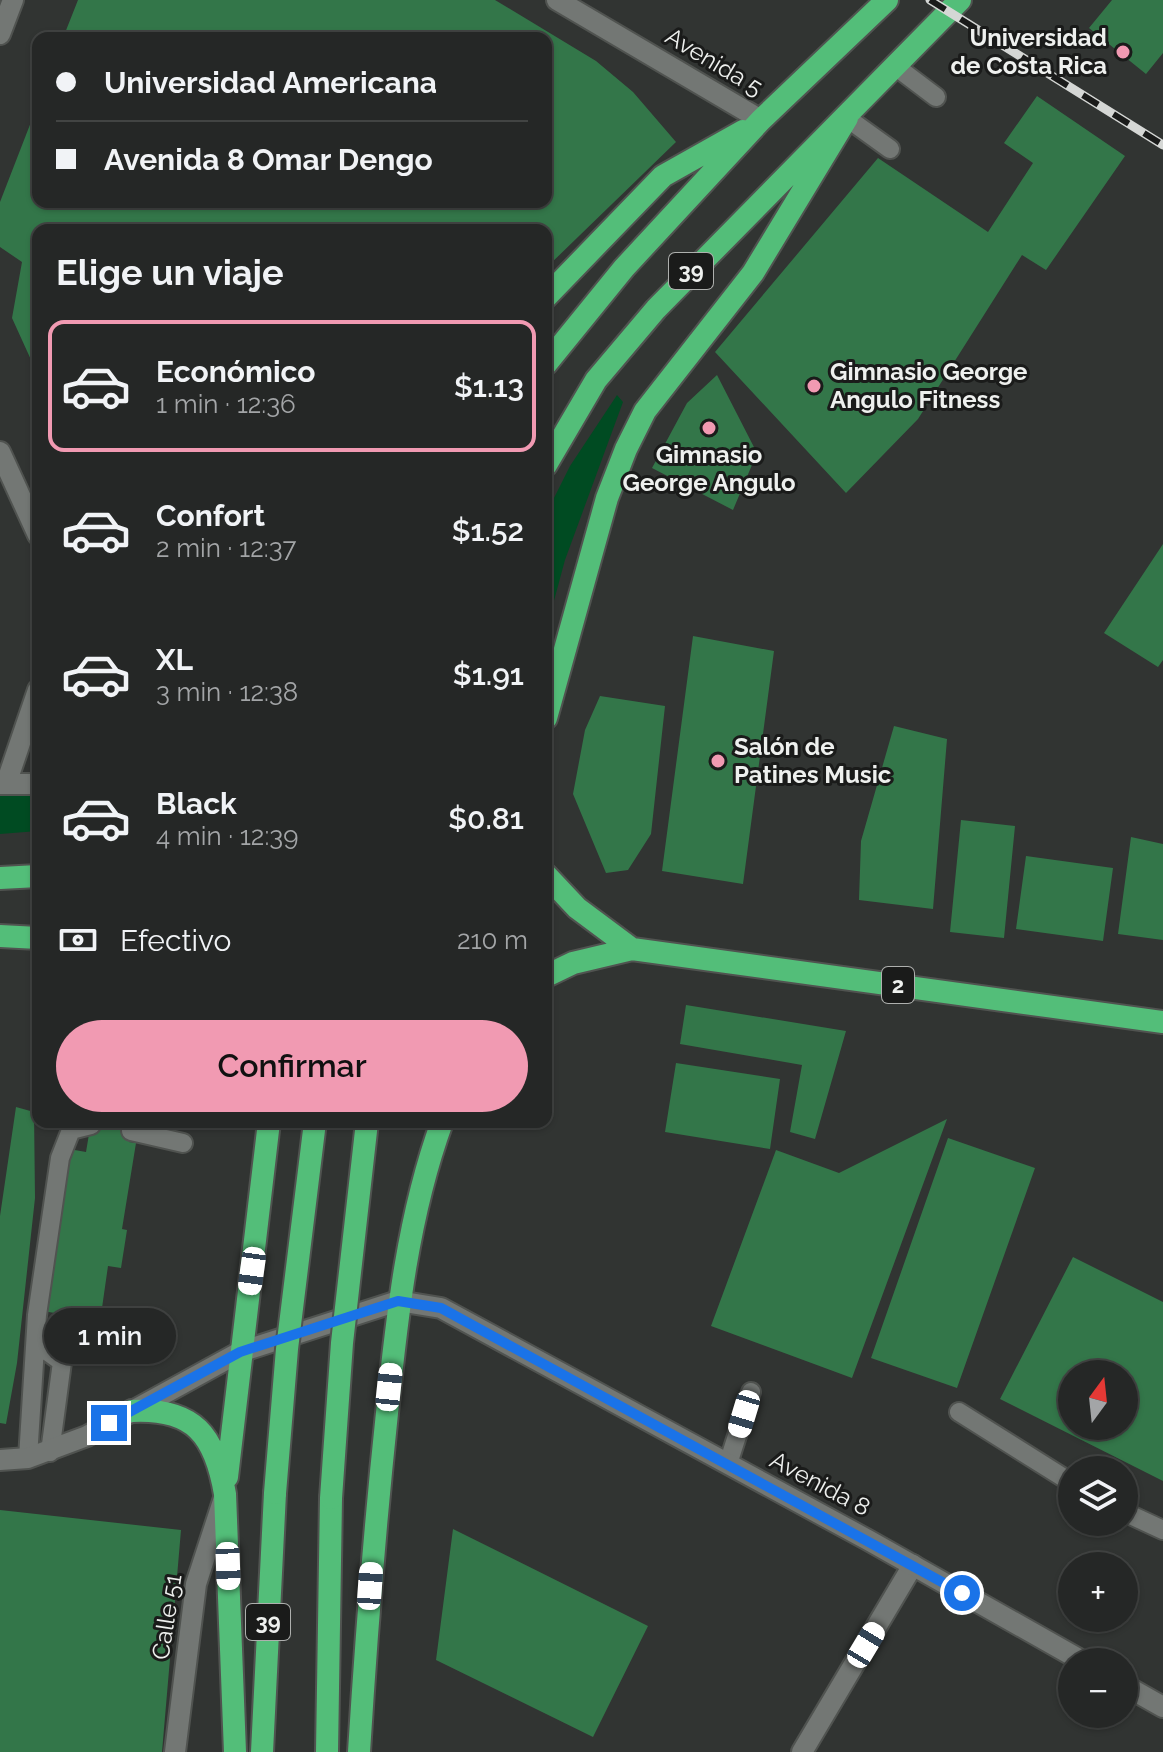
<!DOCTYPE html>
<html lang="es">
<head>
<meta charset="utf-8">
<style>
	:root { --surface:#252726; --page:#313332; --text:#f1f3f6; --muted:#a3a5a7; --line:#424443; --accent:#f19ab2 }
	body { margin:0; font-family:Raleway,sans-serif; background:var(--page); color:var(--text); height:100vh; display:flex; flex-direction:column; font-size:30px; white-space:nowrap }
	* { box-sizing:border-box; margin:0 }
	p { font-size:26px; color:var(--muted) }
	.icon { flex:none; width:44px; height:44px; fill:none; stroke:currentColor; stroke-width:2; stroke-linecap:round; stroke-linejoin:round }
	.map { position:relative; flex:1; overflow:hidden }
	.drawer { position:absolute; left:32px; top:224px; width:520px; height:904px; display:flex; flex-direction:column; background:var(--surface); border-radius:16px; box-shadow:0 2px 6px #0004,0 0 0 2px var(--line) }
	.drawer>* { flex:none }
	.banner { position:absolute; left:32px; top:32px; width:520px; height:176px; border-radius:16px; box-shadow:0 2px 6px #0004,0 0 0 2px var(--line); display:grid; align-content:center; height:176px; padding:0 24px; background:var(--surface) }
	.needle { width:52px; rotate:15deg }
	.fabs { position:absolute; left:1058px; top:1360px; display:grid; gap:16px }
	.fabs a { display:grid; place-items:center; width:80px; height:80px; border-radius:50%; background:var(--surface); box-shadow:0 2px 6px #0004,0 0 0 2px var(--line); font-size:40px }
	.end { position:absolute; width:36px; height:36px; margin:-18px; border:10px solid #1a73e8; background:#fff; box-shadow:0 0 0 4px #fff }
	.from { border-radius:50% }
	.bubble { position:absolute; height:56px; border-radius:28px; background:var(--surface); box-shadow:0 2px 6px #0004,0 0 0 2px var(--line); font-size:26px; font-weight:600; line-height:56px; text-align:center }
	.car { position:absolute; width:24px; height:48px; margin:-24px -12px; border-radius:10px; box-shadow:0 0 6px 2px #0007; background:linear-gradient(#fff 24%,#345 0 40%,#fff 0 76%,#345 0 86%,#fff 0) }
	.banner b { display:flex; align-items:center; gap:28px; height:76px; font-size:30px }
	.banner b+b { border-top:2px solid var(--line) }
	.banner i { width:20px; height:20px; background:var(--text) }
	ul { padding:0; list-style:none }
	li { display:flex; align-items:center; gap:24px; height:132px; margin:0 16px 12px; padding:0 8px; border:4px solid transparent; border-radius:16px }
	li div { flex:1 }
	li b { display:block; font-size:30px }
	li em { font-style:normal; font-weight:600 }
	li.selected { border-color:var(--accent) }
	li>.icon { width:72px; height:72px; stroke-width:1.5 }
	h2 { padding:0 24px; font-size:36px; line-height:96px }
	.pay { display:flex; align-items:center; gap:20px; height:88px; padding:0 24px; font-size:30px }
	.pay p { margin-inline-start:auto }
	.cta { display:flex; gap:16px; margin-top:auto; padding:16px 24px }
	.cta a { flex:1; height:92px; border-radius:48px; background:var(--accent); color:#111; font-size:32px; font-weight:600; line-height:92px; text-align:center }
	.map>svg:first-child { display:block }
	.green { fill:#004b22 }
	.building { fill:#337649; fill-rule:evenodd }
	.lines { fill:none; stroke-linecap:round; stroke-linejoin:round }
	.service-casing { stroke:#505350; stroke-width:22 }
	.minor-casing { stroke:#505350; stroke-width:24 }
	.tertiary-casing { stroke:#505350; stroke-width:24 }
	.trunk-casing { stroke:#505350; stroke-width:26 }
	.service { stroke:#737774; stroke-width:18 }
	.minor { stroke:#737774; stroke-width:20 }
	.tertiary { stroke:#737774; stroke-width:20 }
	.trunk { stroke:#53be79; stroke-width:22 }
	.rail-casing { stroke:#d5d7d5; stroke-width:9 }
	.rail { stroke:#1a1b1a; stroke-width:6; stroke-dasharray:18; stroke-linecap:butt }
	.trunk-bridge-casing { stroke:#505350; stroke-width:26; stroke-linecap:butt }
	.trunk-bridge { stroke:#53be79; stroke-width:22 }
	.route { stroke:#1a73e8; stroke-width:10 }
	.poi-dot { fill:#f19ab2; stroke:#1a1b1a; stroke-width:3 }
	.labels { text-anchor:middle; stroke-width:6; stroke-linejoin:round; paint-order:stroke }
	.shield { fill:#1a1b1a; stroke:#aeb0ae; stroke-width:2 }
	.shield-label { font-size:22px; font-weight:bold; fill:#eef0ee }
	.poi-label { font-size:24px; font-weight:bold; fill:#eef0ee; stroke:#1a1b1a; text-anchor:start }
	.street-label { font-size:24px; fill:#eef0ee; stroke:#1a1b1a }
</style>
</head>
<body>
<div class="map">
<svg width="1163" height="1752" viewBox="0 0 1163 1752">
	<rect width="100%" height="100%" fill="#313432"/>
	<path class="green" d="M 617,395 L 623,402 L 565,560 L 546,630 L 546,514 L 570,466 Z
		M 0,796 L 38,796 L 38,831 L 0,834 Z"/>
	<path class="building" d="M 78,0 L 495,0 L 596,61 L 633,92 L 676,142 L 546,268 L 546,230 L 38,230 L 38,366 L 32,362 L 12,318 L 22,262 L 0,247 L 0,202 L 38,104 L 38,202 L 546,202 L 546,38 L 63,38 Z
		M 1112,0 L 1163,0 L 1163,53 L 1146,74 L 1089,28 Z
		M 1037,96 L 1125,156 L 1046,270 L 1022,255 L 918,419 L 846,493 L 715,352 L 878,158 L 988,232 L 1033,163 L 1004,143 Z
		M 717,375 L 757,453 L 733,510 L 652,468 L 687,403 Z
		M 1163,544 L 1163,660 L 1158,667 L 1104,633 Z
		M 693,636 L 774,651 L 743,884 L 662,871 Z
		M 600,696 L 665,706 L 651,834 L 628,870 L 606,873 L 573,794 L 585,730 Z
		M 894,726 L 947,739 L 933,909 L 859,900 L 861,841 Z
		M 961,820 L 1015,826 L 1004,938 L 950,932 Z
		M 1131,837 L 1163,844 L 1163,940 L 1118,934 Z
		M 1026,856 L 1113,868 L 1103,941 L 1016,929 Z
		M 686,1005 L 846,1031 L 815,1139 L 790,1132 L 802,1065 L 680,1044 Z
		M 676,1063 L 780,1079 L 770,1149 L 665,1132 Z
		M 16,1107 L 34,1112 L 35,1198 L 17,1363 L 6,1424 L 0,1423 L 0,1216 Z
		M 947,1119 L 852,1378 L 711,1326 L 776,1150 L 839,1173 Z
		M 91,1122 L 133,1124 L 129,1142 L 136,1143 L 122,1229 L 127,1230 L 121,1268 L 108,1266 L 101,1315 L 76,1328 L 78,1317 L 43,1311 L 69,1149 L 86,1152 Z
		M 948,1138 L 1035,1168 L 957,1388 L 871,1358 Z
		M 1073,1257 L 1163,1302 L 1163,1481 L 1000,1399 ZM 1072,1374 L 1124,1374 L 1124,1426 L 1072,1426 Z
		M 0,1510 L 181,1530 L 162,1752 L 0,1752 Z
		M 453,1529 L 648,1626 L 593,1737 L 436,1660 Z"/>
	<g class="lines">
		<g class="service-casing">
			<path id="service" d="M 895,66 L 936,97
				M 847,118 L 890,149
				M 131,1131 L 183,1143
				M 37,1344 L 62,1362 L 50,1452
				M 959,1412 L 1072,1483
				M 28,1458 L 37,1315 L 60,1158 L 71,1130 L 91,1125
				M 728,1464 L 751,1392
				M 1124,1512 L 1163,1530"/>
		</g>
		<g class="minor-casing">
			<path id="minor" d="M 557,0 L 761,120
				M 0,34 L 13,0
				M 0,452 L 38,535
				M 0,784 L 38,784
				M 6,784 L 38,690
				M 175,1752 L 196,1584 L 224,1498
				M 802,1752 L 913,1565"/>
		</g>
		<g class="tertiary-casing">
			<path id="tertiary" d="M 0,1460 L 28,1458 L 87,1436 L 240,1352 L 398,1301 L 441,1308 L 868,1540 L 1084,1662
				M 1124,1685 L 1163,1707"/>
		</g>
		<g class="trunk-casing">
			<path id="trunk" d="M 546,297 L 663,176 L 743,131
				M 546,364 L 624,268 L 761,120 L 887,0
				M 546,465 L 596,380 L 656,309 L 960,0
				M 546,718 L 607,498 L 626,449 L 645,411 L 753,273 L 847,118
				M 546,875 L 577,908 L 632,949
				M 0,878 L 38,876
				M 0,936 L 38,938
				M 546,976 L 573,963 L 632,949 L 1163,1022
				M 132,1411 C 194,1408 215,1435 225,1494 L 235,1752
				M 227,1477 L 269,1122
				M 262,1752 L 275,1493
				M 327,1752 L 331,1498
				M 359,1752 C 366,1639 375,1526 387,1413 C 397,1316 408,1215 442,1122"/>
		</g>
		<use href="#service" class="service"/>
		<use href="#minor" class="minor"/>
		<use href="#tertiary" class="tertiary"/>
		<use href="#trunk" class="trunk"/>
		<g class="rail-casing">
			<path id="rail" d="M 930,0 L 1163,145"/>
		</g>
		<use href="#rail" class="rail"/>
		<g class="trunk-bridge-casing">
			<path id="trunk-bridge" d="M 275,1493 L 287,1349 L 315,1122
				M 331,1498 L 342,1343 L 367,1122"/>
		</g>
		<use href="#trunk-bridge" class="trunk-bridge"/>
	</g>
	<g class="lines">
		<path class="route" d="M 109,1423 L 240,1352 L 398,1301 L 441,1308 L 962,1593"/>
	</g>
	<g class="poi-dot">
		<circle cx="1123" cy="52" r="8"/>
		<circle cx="814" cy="386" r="8"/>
		<circle cx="709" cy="428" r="8"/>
		<circle cx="718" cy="761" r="8"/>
	</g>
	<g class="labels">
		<g class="shield">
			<rect x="669" y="253" width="44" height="36" rx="6"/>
			<rect x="882" y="967" width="32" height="36" rx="6"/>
			<rect x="246" y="1604" width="44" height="36" rx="6"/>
		</g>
		<g class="shield-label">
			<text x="691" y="279">39</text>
			<text x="898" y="993">2</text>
			<text x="268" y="1630">39</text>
		</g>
		<g class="poi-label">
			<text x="1107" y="46" text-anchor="end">Universidad<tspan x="1107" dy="28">de Costa Rica</tspan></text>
			<text x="830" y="380">Gimnasio George<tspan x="830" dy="28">Angulo Fitness</tspan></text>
			<text x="709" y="463" text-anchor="middle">Gimnasio<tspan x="709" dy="28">George Angulo</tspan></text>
			<text x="734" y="755">Salón de<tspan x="734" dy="28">Patines Music</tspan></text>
		</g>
		<g class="street-label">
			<text transform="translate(714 62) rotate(31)" y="8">Avenida 5</text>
			<text transform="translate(820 1484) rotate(28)" y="8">Avenida 8</text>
			<text transform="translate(167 1617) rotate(-81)" y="8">Calle 51</text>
		</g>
	</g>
</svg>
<div class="fabs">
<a><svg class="needle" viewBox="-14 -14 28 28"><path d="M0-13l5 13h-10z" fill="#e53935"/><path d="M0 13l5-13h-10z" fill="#a3a5a7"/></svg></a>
<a><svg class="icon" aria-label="layers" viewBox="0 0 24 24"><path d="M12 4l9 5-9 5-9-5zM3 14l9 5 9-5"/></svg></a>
<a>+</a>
<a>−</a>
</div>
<i class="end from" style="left:962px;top:1593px"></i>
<i class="end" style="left:109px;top:1423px"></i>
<div class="bubble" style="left:44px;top:1308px;width:132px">1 min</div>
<i class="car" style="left:252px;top:1271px;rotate:188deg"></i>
<i class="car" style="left:389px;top:1387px;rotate:6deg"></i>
<i class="car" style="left:744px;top:1414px;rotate:197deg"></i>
<i class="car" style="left:228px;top:1566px;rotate:178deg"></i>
<i class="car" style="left:370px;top:1586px;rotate:4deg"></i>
<i class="car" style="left:866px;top:1645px;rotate:31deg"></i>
<div class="banner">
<b><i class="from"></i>Universidad Americana</b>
<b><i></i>Avenida 8 Omar Dengo</b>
</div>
<section class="drawer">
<h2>Elige un viaje</h2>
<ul>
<li class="selected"><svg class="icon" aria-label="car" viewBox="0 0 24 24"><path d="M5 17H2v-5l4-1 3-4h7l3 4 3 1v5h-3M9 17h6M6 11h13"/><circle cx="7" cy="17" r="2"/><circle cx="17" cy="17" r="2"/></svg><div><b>Económico</b><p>1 min · 12:36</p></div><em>$1.13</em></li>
<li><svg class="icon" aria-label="car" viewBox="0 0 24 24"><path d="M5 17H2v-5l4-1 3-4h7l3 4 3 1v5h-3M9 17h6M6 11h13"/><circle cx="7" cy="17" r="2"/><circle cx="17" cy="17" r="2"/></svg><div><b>Confort</b><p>2 min · 12:37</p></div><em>$1.52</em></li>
<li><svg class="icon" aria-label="car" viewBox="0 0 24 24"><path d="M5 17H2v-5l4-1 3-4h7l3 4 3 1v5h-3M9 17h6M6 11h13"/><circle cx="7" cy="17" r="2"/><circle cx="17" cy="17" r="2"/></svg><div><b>XL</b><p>3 min · 12:38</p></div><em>$1.91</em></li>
<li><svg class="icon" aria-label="car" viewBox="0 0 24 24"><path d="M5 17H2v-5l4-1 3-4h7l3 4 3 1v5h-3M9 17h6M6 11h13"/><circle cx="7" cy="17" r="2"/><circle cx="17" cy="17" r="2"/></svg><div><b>Black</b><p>4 min · 12:39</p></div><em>$0.81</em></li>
</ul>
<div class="pay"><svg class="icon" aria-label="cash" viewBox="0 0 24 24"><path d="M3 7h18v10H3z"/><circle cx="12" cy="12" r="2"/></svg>Efectivo<p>210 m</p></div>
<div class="cta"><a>Confirmar</a></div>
</section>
</div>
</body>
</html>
